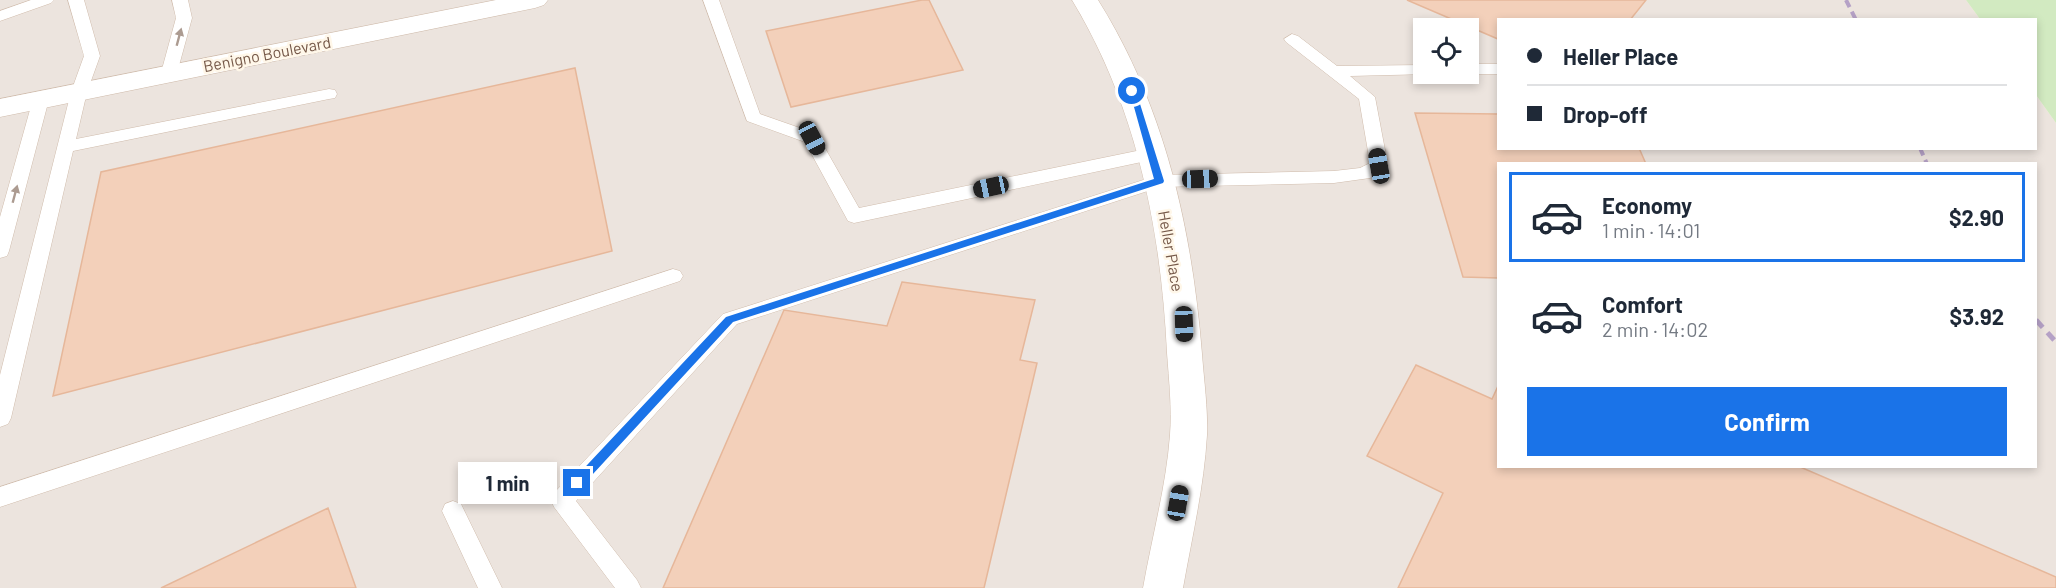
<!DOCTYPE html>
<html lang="en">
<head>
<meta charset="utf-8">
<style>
	:root { --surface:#fff; --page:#f2f2f3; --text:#1f2937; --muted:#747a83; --line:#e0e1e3; --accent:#1a73e8 }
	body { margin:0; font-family:Barlow,sans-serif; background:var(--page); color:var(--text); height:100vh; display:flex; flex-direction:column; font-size:22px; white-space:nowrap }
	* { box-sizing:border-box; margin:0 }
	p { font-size:20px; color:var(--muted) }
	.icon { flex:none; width:33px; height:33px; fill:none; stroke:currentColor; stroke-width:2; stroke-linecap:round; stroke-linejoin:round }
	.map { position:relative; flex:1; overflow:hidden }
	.panel { position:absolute; left:1497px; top:162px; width:540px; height:306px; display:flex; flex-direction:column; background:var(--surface); border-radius:0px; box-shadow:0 3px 9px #0003 }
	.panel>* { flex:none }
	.hud { position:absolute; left:1497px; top:18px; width:540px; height:132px; border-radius:0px; box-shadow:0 3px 9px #0003; display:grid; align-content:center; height:132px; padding:0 30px; background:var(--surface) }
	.tools { position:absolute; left:1413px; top:18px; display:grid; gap:12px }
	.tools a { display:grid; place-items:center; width:66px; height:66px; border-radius:0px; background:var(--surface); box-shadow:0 3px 9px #0003; font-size:30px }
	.end { position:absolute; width:27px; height:27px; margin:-14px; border:8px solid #1a73e8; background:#fff; box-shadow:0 0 0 3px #fff }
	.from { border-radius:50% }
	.bubble { position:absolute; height:42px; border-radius:0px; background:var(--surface); box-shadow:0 3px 9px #0003; font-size:20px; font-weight:700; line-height:42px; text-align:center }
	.car { position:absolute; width:18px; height:36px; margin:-18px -9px; border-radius:8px; box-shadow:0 0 4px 2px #0007; background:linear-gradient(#222 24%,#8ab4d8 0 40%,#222 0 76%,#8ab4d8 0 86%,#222 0) }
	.hud b { display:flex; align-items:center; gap:21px; height:57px; font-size:22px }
	.hud b+b { border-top:2px solid var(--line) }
	.hud i { width:15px; height:15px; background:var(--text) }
	ul { padding:10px 0 0; list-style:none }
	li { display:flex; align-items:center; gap:18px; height:90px; margin:0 12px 9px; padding:0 18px; border:3px solid transparent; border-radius:0px }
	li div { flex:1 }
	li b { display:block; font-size:22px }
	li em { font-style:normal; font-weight:700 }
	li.on { border-color:var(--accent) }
	li>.icon { width:54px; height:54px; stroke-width:1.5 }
	.cta { display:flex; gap:12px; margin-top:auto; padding:12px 30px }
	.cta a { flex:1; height:69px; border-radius:0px; background:var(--accent); color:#fff; font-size:24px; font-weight:700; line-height:69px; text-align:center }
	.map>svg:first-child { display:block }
	.industrial { fill:#ece4de; fill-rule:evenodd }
	.green { fill:#d2eac1 }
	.building { fill:#f3d0ba; stroke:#e6b79a; stroke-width:1.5 }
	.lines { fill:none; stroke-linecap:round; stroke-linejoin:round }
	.lane-casing { stroke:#d0bcac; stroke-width:1 }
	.street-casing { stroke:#d0bcac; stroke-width:1 }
	.lane { fill:#fff; fill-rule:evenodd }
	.street { fill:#fff; fill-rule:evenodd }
	.rail-far1 { stroke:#b5a1c6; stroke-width:4; stroke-dasharray:8 5; stroke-linecap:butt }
	.rail { stroke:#b5a1c6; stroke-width:5; stroke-dasharray:10 7; stroke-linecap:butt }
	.oneway { fill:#ac9b91 }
	.route { fill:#1a73e8 }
	.labels { text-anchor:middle; stroke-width:5; stroke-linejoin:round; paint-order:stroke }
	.street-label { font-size:16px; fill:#755848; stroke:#fff7e9 }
</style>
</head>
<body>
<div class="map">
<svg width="2056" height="588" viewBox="0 0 2056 588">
	<rect width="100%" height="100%" fill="#fdf3e3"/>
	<path class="industrial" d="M 0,0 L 1966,0 L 1980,19 L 1498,20 L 1498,148 L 2036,148 L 2036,95 L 2056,123 L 2056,588 L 0,588 ZM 1424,28 L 1468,28 L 1468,74 L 1424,74 ZM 1498,164 L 2036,164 L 2036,466 L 1498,466 Z"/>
	<path class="green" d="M 1966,0 L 2056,0 L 2056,123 L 2036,95 L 2036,20 L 1980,19 Z"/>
	<path class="building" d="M 922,0 L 929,0 L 963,70 L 791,107 L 766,31 Z
		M 1407,0 L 1646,0 L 1630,20 L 1498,20 L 1498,39 Z
		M 575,68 L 612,251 L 53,396 L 101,172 Z
		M 1415,113 L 1498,114 L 1498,148 L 1639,148 L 1646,164 L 1498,164 L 1498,278 L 1463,277 Z
		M 902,282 L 1035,300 L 1020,360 L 1037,363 L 984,588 L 663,588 L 784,310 L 887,326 Z
		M 1416,365 L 1492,399 L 1498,386 L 1498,466 L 1798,466 L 2056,577 L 2056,588 L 1398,588 L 1443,493 L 1367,456 Z
		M 328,508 L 356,588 L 161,588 Z"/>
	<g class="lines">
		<g class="lane-casing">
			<path id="lane" d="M 31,0 L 54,0 L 51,3 L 0,21 L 0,11 Z
				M 68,0 L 84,0 L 100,56 L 87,92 L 76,139 L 329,89 L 335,90 L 337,94 L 335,98 L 329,99 L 73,151 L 11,418 L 8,424 L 0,427 L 0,375 L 71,92 L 84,56 Z
				M 172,0 L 188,0 L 192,18 L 177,73 L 169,78 L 161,73 L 176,18 Z
				M 703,0 L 719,0 L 760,114 L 817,134 L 859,208 L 1151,148 L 1157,150 L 1160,154 L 1157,158 L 1151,160 L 854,223 L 848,221 L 805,142 L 747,121 Z
				M 1292,34 L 1298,36 L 1337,66 L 1424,65 L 1424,74 L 1430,74 L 1350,76 L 1375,97 L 1388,166 L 1385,170 L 1370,178 L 1334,183 L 1160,187 L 737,324 L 576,501 L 637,580 L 641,588 L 615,588 L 554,507 L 551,500 L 554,493 L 723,314 L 1159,175 L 1334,171 L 1360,168 L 1370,163 L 1359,99 L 1286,42 L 1284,39 Z
				M 1468,64 L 1498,64 L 1498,74 L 1466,74 L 1468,74 Z
				M 41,94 L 47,95 L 49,99 L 9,251 L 7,256 L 0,258 L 0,217 L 33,99 L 35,95 Z
				M 673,269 L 680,271 L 683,276 L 680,281 L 0,507 L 0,487 Z
				M 453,501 L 461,504 L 502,588 L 478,588 L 442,511 L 445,504 Z"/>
		</g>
		<g class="street-casing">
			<path id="street" d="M 496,0 L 548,0 L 544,5 L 535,8 L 0,117 L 0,99 Z
				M 1072,0 L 1098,0 C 1165,107 1192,229 1202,354 C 1204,381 1208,408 1207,435 C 1204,487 1192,537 1183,588 L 1143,588 C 1152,537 1166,487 1170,435 C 1172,408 1169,380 1167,353 C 1161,230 1137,107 1072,0 Z"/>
		</g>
		<use href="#lane" class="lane"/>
		<use href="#street" class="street"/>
		<path class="rail-far1" d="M 1846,0 L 1856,20
			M 1920,148 L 1927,164"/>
		<path class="rail" d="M 2036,320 L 2056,342"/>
	</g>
	<defs><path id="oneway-solid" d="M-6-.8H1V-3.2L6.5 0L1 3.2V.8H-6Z" transform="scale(1.5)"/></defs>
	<g class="oneway">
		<use href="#oneway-solid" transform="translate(179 37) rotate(-75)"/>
		<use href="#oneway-solid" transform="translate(15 194) rotate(-75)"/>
	</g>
	<path class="route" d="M 1129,89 L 1136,91 L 1164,181 L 1163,183 L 733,322 L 581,487 L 573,487 L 573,480 L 726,317 L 1154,179 Z"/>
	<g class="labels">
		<g class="street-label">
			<text transform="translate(267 54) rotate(-11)" y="6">Benigno Boulevard</text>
			<text transform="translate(1171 251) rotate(80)" y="6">Heller Place</text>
		</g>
	</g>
</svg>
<div class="tools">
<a><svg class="icon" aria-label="locate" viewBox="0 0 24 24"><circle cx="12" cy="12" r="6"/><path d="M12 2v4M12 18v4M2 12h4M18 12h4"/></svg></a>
</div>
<i class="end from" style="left:1132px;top:91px"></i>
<i class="end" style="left:577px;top:483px"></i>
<div class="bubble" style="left:458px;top:462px;width:99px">1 min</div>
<i class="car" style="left:812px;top:138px;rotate:152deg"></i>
<i class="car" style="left:1379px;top:166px;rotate:350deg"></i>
<i class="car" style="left:1200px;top:179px;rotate:88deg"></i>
<i class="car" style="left:991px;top:187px;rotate:258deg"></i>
<i class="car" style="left:1184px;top:324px;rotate:178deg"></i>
<i class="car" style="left:1178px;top:503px;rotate:10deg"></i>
<div class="hud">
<b><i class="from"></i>Heller Place</b>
<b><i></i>Drop-off</b>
</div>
<section class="panel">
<ul>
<li class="on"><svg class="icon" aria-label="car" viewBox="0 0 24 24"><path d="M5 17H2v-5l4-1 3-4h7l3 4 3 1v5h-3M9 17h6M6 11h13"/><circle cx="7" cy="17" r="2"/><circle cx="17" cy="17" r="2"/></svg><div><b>Economy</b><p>1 min · 14:01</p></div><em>$2.90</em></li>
<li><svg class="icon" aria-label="car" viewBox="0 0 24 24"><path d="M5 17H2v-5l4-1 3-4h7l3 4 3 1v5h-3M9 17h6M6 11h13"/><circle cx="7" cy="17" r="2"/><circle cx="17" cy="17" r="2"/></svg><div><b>Comfort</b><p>2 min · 14:02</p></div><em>$3.92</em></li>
</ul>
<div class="cta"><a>Confirm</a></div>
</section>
</div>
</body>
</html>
